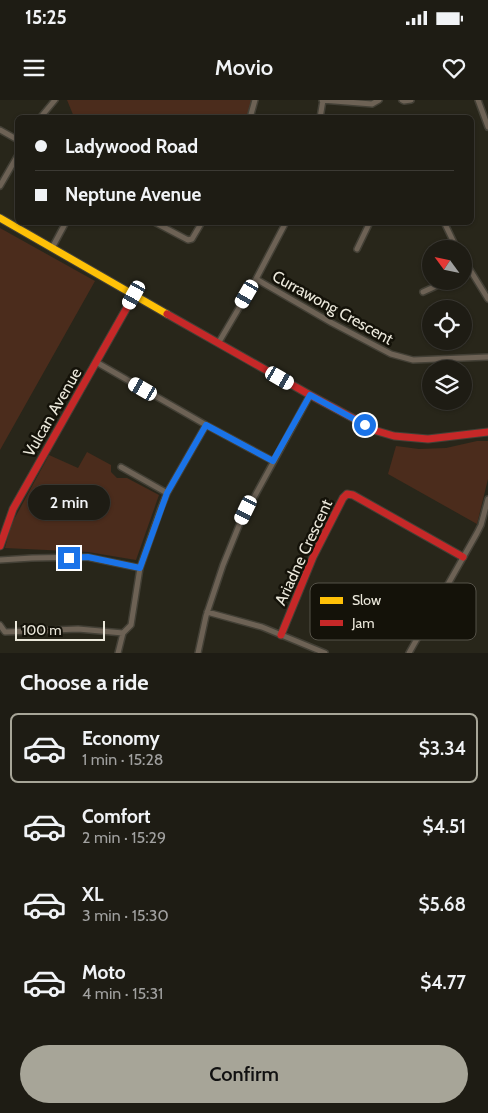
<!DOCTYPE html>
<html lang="en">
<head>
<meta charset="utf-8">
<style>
	:root { --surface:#1e1c14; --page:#26251d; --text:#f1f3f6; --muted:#a1a1a0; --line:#3c3a34; --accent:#a7a598 }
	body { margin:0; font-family:Cabin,sans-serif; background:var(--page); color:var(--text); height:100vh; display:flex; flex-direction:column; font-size:19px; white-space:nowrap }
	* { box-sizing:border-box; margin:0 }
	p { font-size:16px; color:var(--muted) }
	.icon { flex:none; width:28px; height:28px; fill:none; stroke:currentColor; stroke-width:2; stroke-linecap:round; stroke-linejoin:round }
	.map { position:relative; height:553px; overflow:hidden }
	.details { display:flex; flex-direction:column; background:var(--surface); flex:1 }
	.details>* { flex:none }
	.top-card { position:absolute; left:15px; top:15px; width:459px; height:110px; border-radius:8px; box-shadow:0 1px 4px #0004,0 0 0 1px var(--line); display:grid; align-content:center; height:110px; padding:0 20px; background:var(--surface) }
	.needle { width:32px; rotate:303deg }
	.buttons { position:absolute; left:422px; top:140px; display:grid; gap:10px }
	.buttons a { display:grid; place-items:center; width:50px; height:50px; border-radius:50%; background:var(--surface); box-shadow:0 1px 4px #0004,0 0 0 1px var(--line); font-size:25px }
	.scale { position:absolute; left:15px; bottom:12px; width:90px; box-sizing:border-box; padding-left:5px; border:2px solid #ece9dc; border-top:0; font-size:14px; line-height:18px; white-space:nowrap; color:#ece9dc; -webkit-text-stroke:4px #141209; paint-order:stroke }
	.end { position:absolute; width:22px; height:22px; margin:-11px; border:6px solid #1a73e8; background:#fff; box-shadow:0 0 0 2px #fff }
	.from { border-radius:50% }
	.bubble { position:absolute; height:35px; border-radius:18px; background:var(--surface); box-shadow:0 1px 4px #0004,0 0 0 1px var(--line); font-size:16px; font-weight:600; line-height:35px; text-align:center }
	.car { position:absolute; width:15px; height:30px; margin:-15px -8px; border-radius:6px; box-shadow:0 0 4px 1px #0007; background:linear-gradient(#fff 24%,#345 0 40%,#fff 0 76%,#345 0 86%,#fff 0) }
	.top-card b { display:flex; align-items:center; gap:18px; height:48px; font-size:19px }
	.top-card b+b { border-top:1px solid var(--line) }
	.top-card i { width:12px; height:12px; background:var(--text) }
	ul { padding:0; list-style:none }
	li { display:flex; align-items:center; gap:15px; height:70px; margin:0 10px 8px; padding:0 10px; border:2px solid transparent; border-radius:8px }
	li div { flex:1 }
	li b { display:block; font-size:19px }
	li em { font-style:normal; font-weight:600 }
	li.current { border-color:var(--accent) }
	li>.icon { width:45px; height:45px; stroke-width:1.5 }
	h2 { padding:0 20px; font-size:22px; line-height:60px }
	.action { display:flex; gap:10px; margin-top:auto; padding:10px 20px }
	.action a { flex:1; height:58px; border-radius:30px; background:var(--accent); color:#111; font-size:20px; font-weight:600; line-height:58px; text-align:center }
	.status { display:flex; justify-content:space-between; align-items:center; height:35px; padding:0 25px; background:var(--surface); direction:ltr }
	.status svg { height:14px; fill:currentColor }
	header { display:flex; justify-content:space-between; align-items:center; height:65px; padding:0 20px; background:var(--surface); font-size:22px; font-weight:600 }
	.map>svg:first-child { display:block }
	.green { fill:#4b2c1c }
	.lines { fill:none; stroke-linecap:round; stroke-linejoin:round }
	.street-casing { stroke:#434036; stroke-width:8 }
	.slow-casing { stroke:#434036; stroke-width:9 }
	.jam-casing { stroke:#434036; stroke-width:9 }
	.street { stroke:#6d6255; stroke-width:5 }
	.slow { stroke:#ffc107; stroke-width:7 }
	.jam { stroke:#c62828; stroke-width:7 }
	.route { stroke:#1a73e8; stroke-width:6 }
	.labels { text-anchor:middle; stroke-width:5; stroke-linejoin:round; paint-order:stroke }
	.street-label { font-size:16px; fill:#ece9dc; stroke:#141209 }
	.key { fill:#141209; stroke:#555248; stroke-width:1 }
	.key-label { font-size:14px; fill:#ece9dc }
</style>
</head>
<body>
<div class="status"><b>15:25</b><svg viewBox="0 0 49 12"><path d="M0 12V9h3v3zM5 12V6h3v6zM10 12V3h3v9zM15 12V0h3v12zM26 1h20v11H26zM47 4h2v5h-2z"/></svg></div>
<header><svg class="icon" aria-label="menu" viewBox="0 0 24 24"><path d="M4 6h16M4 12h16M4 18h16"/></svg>Movio<svg class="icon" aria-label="heart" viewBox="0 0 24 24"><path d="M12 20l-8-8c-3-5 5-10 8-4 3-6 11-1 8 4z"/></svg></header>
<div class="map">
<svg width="488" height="553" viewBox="0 0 488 553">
	<rect width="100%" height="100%" fill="#28261a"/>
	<path class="green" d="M 67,0 L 255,0 L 250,18 L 74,17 Z
		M 0,128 L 95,181 L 0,350 Z
		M 477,341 L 488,341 L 488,379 L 477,424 L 388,374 L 396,346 L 419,349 L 446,348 Z
		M 87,352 L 111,365 L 111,372 L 117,378 L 127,378 L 159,395 L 136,460 L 88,452 L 5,448 L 11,425 L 49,355 L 78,368 Z"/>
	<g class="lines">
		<g class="street-casing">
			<path id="street" d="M 322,0 L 372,4 L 379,0
				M 402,0 L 404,1 L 411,0
				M 478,0 L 488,27
				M 40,18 L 55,0
				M 250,18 L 255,0
				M 320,18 L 323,0
				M 0,30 L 18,40
				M 0,86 L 18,55
				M 154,122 L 188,140 L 192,139 L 202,122
				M 444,122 L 457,149
				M 52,148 L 66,122
				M 357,149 L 370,122
				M 464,160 L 488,199
				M 256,179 L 332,223 L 391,254 L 413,260 L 488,257
				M 423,192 L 447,181
				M 219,242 L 256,179 L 286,122
				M 96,262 L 206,325 L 273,361
				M 121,367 L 167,393
				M 0,460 L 32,458 L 87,457 L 140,468
				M 379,496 L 426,522
				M 207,512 L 262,527 L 325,553
				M 0,525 L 5,532 L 78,529 L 123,533
				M 118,553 L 123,533 L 131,525 L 140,468 L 161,408 L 167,393 L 206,325
				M 198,553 L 206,516 L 223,465 L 240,423 L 310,295
				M 409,553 L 477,433 L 481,425 L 488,399"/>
		</g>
		<g class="slow-casing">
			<path id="slow" d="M 0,118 L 167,214"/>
		</g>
		<g class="jam-casing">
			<path id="jam" d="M 167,214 L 310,295 L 377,331 L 394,336 L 428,339 L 488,332
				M 0,446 L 13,409 L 134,195
				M 281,535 L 313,457 L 343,398 L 347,394 L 353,395 L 463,457"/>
		</g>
		<use href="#street" class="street"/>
		<use href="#slow" class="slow"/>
		<use href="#jam" class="jam"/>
	</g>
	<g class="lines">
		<path class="route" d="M 69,458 L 88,457 L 140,468 L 167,393 L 206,325 L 273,361 L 310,295 L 365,325"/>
	</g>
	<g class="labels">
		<g class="street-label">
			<text transform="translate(333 207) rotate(29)" y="6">Currawong Crescent</text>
			<text transform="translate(52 312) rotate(-60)" y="6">Vulcan Avenue</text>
			<text transform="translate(303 452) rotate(-65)" y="6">Ariadne Crescent</text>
		</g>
	</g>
	<rect x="310" y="483" width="166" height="57" rx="8" class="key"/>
	<rect x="320" y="497" width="23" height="7" fill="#ffc107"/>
	<rect x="320" y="520" width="23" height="6" fill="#c62828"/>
	<g class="key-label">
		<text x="352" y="505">Slow</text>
		<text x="352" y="528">Jam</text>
	</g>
</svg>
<div class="buttons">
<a><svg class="needle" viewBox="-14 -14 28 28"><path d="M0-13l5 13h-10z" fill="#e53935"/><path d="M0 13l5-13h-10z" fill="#a1a1a0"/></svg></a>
<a><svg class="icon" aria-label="locate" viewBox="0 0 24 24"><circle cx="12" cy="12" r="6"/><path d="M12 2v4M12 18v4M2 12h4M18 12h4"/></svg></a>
<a><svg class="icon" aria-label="layers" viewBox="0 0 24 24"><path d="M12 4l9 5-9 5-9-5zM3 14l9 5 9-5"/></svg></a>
</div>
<div class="scale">100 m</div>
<i class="end from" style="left:365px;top:325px"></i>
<i class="end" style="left:69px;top:458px"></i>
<div class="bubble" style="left:28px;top:385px;width:82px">2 min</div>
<i class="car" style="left:247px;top:194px;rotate:210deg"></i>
<i class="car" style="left:134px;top:195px;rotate:209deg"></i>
<i class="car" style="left:280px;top:278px;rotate:120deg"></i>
<i class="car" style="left:143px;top:289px;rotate:300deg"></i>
<i class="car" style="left:246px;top:410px;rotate:206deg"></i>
<div class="top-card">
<b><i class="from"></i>Ladywood Road</b>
<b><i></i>Neptune Avenue</b>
</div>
</div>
<section class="details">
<h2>Choose a ride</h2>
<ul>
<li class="current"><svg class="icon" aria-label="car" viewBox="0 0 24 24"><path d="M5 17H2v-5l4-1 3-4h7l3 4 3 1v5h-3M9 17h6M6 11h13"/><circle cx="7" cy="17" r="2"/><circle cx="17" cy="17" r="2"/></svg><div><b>Economy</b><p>1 min · 15:28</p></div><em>$3.34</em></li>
<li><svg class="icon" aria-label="car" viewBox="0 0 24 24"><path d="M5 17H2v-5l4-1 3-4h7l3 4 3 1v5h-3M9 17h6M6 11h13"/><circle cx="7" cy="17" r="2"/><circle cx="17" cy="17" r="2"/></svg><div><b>Comfort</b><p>2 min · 15:29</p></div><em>$4.51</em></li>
<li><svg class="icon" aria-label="car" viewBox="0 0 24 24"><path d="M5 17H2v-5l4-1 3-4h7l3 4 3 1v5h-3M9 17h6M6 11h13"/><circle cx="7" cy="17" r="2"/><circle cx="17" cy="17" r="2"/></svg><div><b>XL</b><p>3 min · 15:30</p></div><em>$5.68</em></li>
<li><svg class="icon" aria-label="car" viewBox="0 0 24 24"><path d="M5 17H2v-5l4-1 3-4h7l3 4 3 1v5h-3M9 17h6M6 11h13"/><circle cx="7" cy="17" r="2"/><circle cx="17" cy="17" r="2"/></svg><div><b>Moto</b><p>4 min · 15:31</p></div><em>$4.77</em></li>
</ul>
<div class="action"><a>Confirm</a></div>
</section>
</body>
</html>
